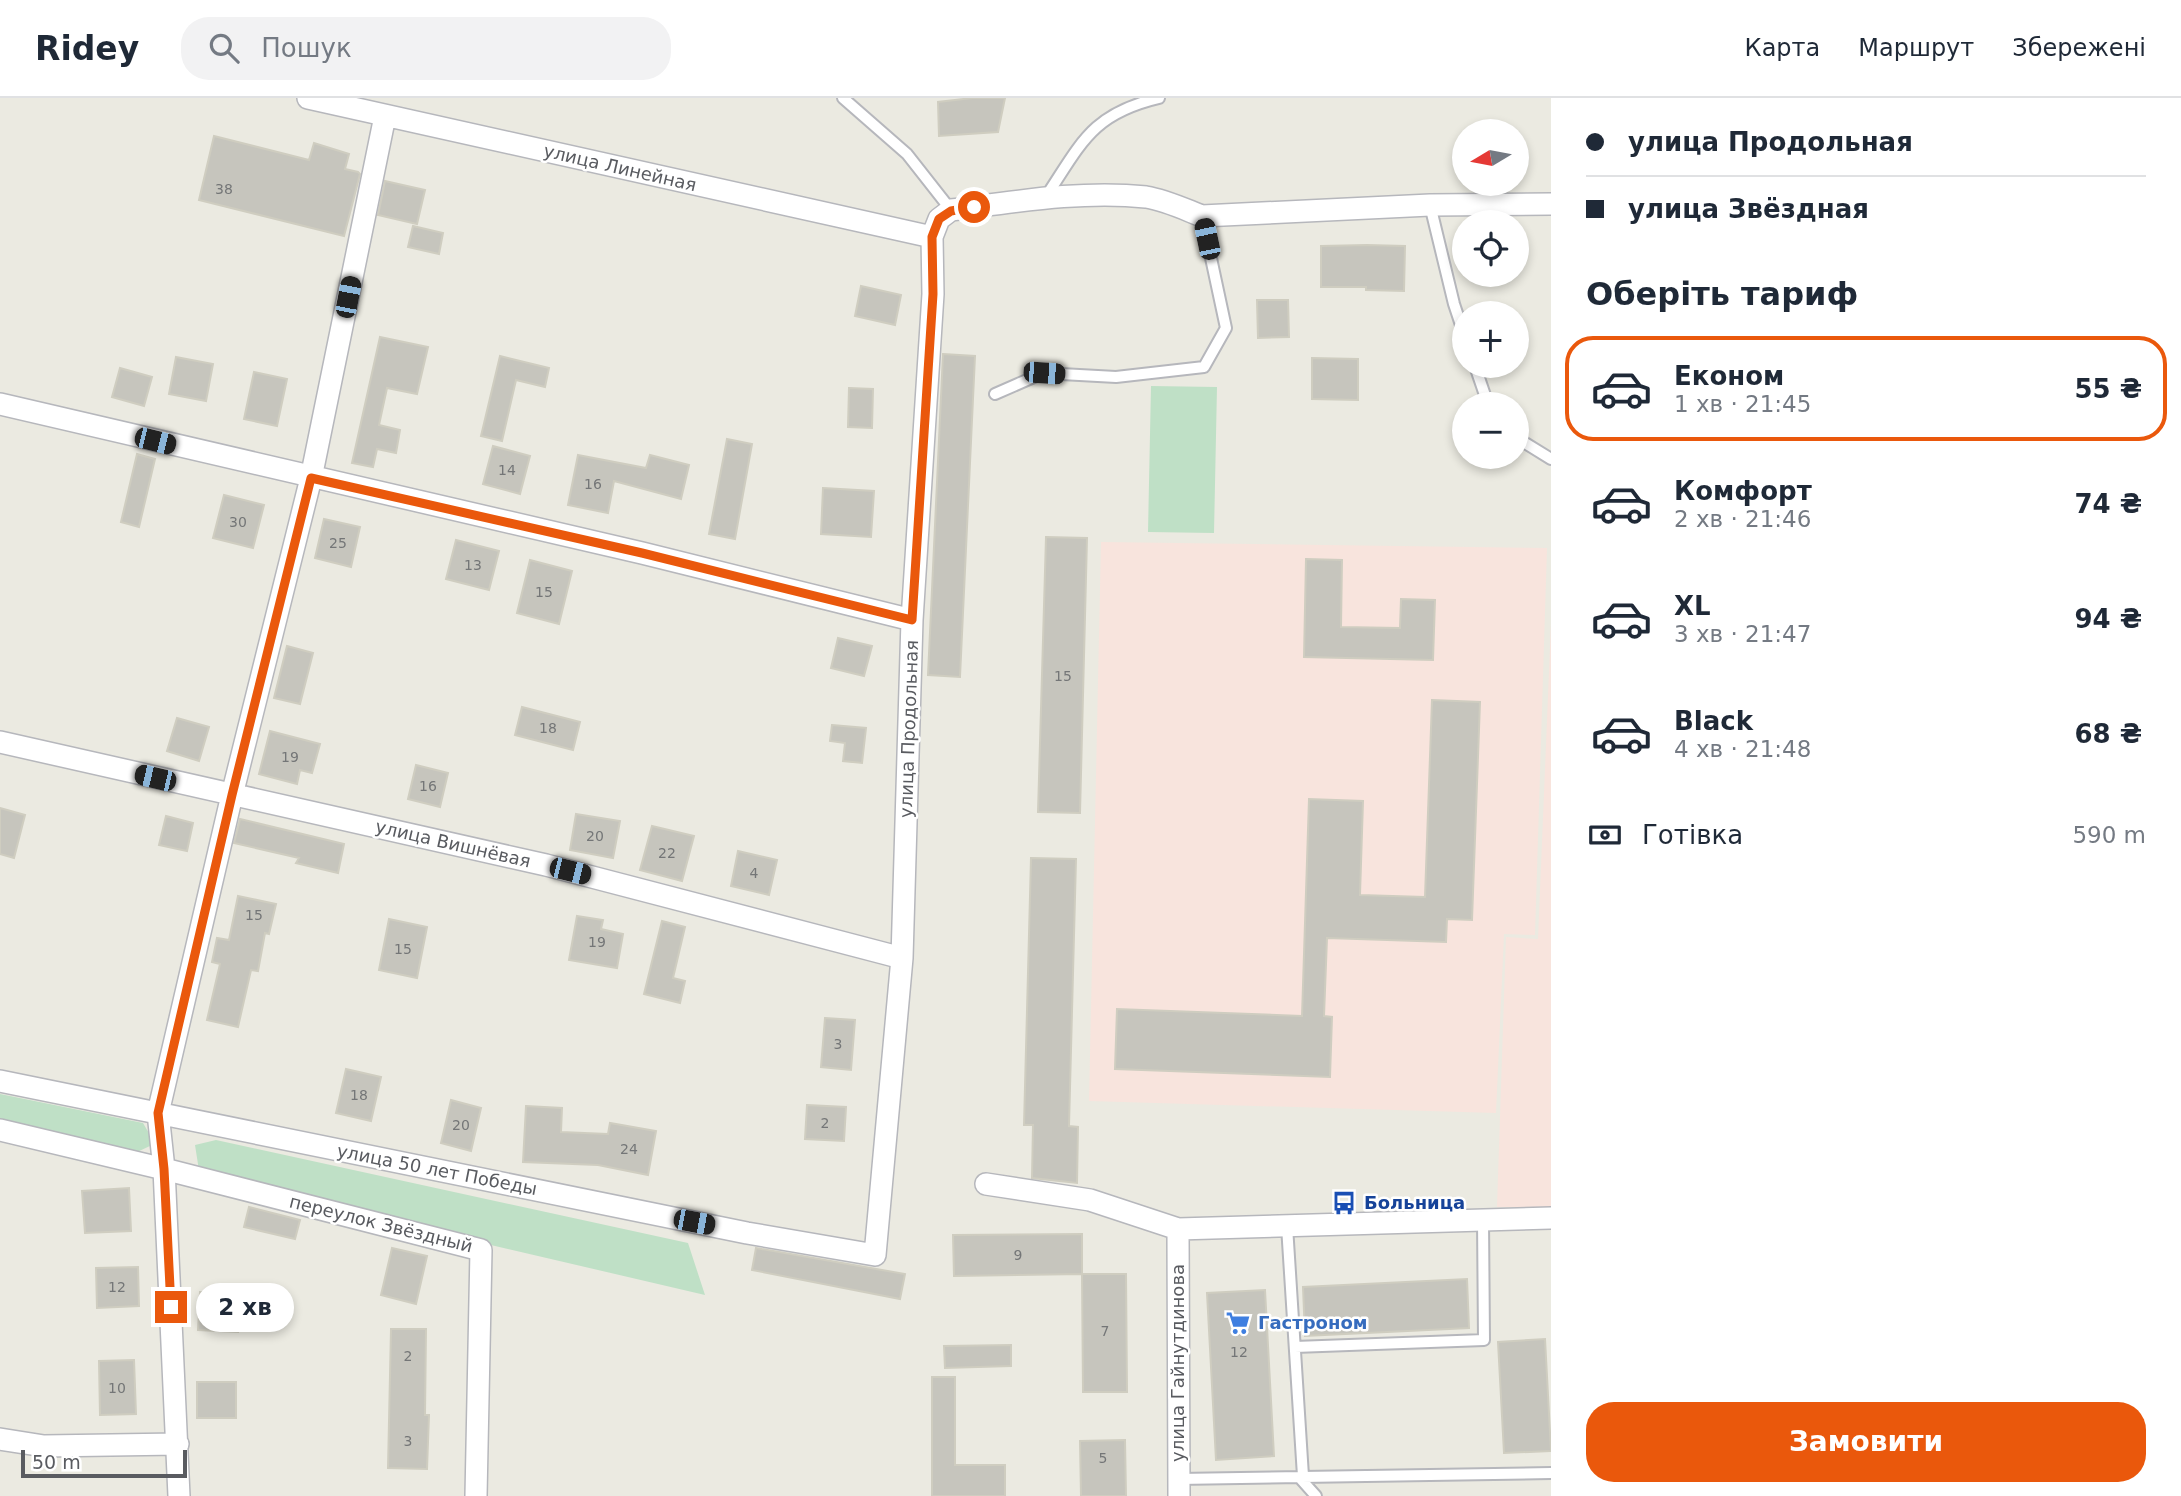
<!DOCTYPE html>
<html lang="uk">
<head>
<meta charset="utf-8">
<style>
	:root { --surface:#fff; --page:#f2f2f3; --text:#1f2937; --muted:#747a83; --line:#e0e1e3; --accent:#ea580c }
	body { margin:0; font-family:"DejaVu Sans",sans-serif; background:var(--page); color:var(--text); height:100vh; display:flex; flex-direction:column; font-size:26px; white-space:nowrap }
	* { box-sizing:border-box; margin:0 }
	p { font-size:23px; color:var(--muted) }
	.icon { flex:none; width:38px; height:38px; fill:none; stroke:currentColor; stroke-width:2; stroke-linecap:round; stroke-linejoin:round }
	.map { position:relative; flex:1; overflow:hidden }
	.side { display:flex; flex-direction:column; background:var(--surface); width:630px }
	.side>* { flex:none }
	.top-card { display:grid; align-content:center; height:154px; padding:0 35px; background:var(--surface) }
	.needle { width:46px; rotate:260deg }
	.controls { position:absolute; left:1452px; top:21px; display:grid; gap:14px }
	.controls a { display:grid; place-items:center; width:77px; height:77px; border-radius:50%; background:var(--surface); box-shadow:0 4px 10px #0003; font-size:35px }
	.scale { position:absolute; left:21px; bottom:18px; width:166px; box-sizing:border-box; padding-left:7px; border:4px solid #595b60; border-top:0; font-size:19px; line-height:24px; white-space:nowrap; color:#595b60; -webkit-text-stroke:5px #fff; paint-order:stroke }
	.end { position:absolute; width:32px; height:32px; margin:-16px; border:9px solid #ea580c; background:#fff; box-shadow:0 0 0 4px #fff }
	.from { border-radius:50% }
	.bubble { position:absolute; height:49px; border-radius:24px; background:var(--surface); box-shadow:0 4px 10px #0003; font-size:23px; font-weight:700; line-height:49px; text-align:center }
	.car { position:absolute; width:21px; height:42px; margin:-21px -10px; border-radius:9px; box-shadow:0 0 5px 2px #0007; background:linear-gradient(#222 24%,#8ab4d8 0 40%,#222 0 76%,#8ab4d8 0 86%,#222 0) }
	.top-card b { display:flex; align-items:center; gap:24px; height:66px; font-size:26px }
	.top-card b+b { border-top:2px solid var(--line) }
	.top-card i { width:18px; height:18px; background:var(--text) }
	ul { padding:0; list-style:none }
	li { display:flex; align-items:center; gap:21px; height:105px; margin:0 14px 10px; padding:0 21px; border:4px solid transparent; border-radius:28px }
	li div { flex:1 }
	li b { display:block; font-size:26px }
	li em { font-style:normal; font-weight:700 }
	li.on { border-color:var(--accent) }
	li>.icon { width:63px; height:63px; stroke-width:1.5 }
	h2 { padding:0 35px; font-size:32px; line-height:84px }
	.pay { display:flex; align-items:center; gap:18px; height:77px; padding:0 35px; font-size:26px }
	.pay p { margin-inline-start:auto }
	.action { display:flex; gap:14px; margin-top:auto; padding:14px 35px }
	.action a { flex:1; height:80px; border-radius:28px; background:var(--accent); color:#fff; font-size:28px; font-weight:700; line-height:80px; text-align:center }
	header { display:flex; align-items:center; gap:42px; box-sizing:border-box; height:98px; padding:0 35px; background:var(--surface); border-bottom:2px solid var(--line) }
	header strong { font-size:33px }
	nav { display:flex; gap:38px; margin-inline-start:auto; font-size:24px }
	.search { width:490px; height:63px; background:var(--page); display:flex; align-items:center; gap:18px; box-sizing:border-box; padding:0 24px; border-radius:28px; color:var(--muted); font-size:26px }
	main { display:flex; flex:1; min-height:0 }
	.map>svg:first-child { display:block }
	.medical { fill:#f8e4dd }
	.green { fill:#bfe0c6 }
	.building { fill:#c6c5bd; stroke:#cfcdc0; stroke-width:2 }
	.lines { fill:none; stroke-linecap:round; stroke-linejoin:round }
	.lane-casing { stroke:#b6b7bc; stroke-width:14 }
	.street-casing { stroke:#b6b7bc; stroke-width:24 }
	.lane { stroke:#fff; stroke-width:10 }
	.street { stroke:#fff; stroke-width:21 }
	.route { stroke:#ea580c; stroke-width:9 }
	.labels { text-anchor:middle; stroke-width:5; stroke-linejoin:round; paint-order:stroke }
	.number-label { font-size:14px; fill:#747677 }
	.street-label { font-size:18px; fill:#595b60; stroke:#fff }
	.transit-label { font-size:18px; font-weight:bold; fill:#164399; stroke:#fff; text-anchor:start }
	.shop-label { font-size:18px; font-weight:bold; fill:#366cbe; stroke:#fff; text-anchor:start }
</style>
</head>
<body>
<header>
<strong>Ridey</strong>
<div class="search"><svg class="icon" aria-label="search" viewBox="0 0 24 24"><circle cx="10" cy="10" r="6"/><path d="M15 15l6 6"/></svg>Пошук</div>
<nav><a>Карта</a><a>Маршрут</a><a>Збережені</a></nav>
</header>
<main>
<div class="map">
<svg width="1551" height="1398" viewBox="0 0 1551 1398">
	<rect width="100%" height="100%" fill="#ebeae1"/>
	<path class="medical" d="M 1101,444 L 1547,450 L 1535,837 L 1504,836 L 1496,1015 L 1089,1003 Z
		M 1551,525 L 1551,1109 L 1497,1109 L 1506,839 L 1538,841 Z"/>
	<path class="green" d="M 1151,288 L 1217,289 L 1214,435 L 1148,434 Z
		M 0,996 L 143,1025 L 150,1037 L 152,1047 L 135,1055 L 0,1024 Z
		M 216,1042 L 688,1145 L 705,1197 L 200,1079 L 195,1047 Z"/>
	<path class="building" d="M 972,0 L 1005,0 L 998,34 L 939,38 L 938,4 Z
		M 214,38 L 309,62 L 314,45 L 349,56 L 345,71 L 358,74 L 360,76 L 344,138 L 199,102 Z
		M 385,83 L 425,92 L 417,126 L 378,117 Z
		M 413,128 L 443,135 L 439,156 L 408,149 Z
		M 1367,147 L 1405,148 L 1404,193 L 1366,192 L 1366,189 L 1321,189 L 1321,148 Z
		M 861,188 L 901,197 L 895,227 L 855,218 Z
		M 1257,202 L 1288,202 L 1289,239 L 1258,240 Z
		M 380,239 L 428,249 L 417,296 L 387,290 L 379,327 L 400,332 L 396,355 L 377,351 L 373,369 L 352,365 Z
		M 943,256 L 975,258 L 960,579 L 928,577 Z
		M 500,258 L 549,270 L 545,289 L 516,282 L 502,343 L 481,338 Z
		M 176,259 L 213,266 L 206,303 L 169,296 Z
		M 1312,260 L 1358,261 L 1358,302 L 1312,301 Z
		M 120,270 L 152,279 L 144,308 L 112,299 Z
		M 254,274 L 287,281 L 277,328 L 244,321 Z
		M 849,290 L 873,291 L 872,330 L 848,329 Z
		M 727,341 L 752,346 L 735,441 L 709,436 Z
		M 493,348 L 530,358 L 520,396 L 483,386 Z
		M 137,356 L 155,361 L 139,429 L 121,424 Z
		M 578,357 L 646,370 L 650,357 L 689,367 L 681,401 L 614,383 L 608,415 L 568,407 Z
		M 823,390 L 874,393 L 871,439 L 821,436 Z
		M 224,397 L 264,407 L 253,450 L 213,440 Z
		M 324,421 L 360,429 L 351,469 L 315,460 Z
		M 1046,439 L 1087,440 L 1080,715 L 1038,714 Z
		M 456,442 L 499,453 L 489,492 L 446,481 Z
		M 1306,461 L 1342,462 L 1341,529 L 1400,530 L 1401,501 L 1435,502 L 1433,562 L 1304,559 Z
		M 530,462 L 572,473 L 559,526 L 517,515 Z
		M 838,540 L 872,548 L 864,578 L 831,570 Z
		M 287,548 L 313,555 L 300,606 L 274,600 Z
		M 1432,602 L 1480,604 L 1472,822 L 1447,821 L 1446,844 L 1327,840 L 1324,918 L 1332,919 L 1330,979 L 1115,971 L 1117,911 L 1302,918 L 1309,701 L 1363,703 L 1360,797 L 1425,799 Z
		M 522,609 L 580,624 L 573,652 L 515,637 Z
		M 177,620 L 209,629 L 199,663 L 167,653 Z
		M 832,627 L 866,630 L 862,665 L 843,663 L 845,645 L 830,643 Z
		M 270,633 L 320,646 L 312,675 L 300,672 L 297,686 L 259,676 Z
		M 416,667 L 448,675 L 440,709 L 408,701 Z
		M 0,710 L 25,717 L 14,760 L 0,756 Z
		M 576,716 L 620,723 L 613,760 L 570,752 Z
		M 166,718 L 193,725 L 187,753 L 159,747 Z
		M 240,721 L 344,746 L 338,775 L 296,765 L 299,760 L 234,745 Z
		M 652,728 L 694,738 L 682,783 L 640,772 Z
		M 738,753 L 777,762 L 769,797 L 731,788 Z
		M 1031,760 L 1076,761 L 1069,1028 L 1078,1029 L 1077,1085 L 1032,1080 L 1033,1027 L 1024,1027 Z
		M 238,798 L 276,806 L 269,836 L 265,835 L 258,873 L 251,872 L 238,929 L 207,922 L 220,866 L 212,864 L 217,840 L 229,842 Z
		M 577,818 L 603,822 L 601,831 L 623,836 L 617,870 L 569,862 Z
		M 389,821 L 427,829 L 417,880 L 379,872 Z
		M 662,823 L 685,829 L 673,880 L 685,883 L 680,905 L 644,896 Z
		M 825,920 L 855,922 L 851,972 L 821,969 Z
		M 346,971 L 381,979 L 371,1023 L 336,1015 Z
		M 451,1002 L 481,1010 L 471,1053 L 441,1045 Z
		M 807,1007 L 846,1009 L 844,1043 L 805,1041 Z
		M 526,1008 L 562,1010 L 561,1034 L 608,1036 L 610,1025 L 656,1033 L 648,1077 L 598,1067 L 523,1064 Z
		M 129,1090 L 131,1133 L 85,1135 L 82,1093 Z
		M 249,1109 L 300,1122 L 295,1141 L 244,1129 Z
		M 1082,1136 L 1082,1176 L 954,1178 L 953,1137 Z
		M 392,1150 L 427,1158 L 416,1206 L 381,1197 Z
		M 756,1150 L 905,1176 L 900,1201 L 752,1172 Z
		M 138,1169 L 139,1208 L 97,1210 L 96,1170 Z
		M 1082,1176 L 1126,1176 L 1127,1294 L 1083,1294 Z
		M 1467,1181 L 1469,1230 L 1305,1238 L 1303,1189 Z
		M 1265,1192 L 1274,1358 L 1216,1362 L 1207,1195 Z
		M 200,1194 L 240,1197 L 238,1234 L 198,1232 Z
		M 391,1231 L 426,1231 L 425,1317 L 429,1317 L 427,1371 L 388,1370 Z
		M 1545,1241 L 1551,1353 L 1504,1355 L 1498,1244 Z
		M 1011,1247 L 1011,1268 L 945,1270 L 944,1248 Z
		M 134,1262 L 136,1316 L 100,1317 L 99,1263 Z
		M 932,1279 L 955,1279 L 955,1367 L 1005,1367 L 1005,1398 L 932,1398 Z
		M 197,1284 L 236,1284 L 236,1320 L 197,1320 Z
		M 1125,1342 L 1126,1398 L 1081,1398 L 1080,1343 Z"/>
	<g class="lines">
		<g class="lane-casing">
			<path id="lane" d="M 843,0 L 907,56 L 951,112
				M 1045,100 C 1081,46 1091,16 1159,0
				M 1430,107 L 1454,206 L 1465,239
				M 1475,268 L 1488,306
				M 995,296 L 1043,275 L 1116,279 L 1204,269 L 1226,230 L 1202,118
				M 1517,340 L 1551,361
				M 1287,1128 L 1303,1378
				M 1295,1249 L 1484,1242 L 1483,1122
				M 1299,1379 L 1316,1398
				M 1178,1381 L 1551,1375"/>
		</g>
		<g class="street-casing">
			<path id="street" d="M 308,0 L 932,139
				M 0,306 L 642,455 L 912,522
				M 0,644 L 546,767 L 902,860
				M 0,983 L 747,1135 L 875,1157 L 902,860 L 912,522 L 933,196 L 932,139 L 939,121 L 951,112 C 1014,104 1081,92 1146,99 C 1165,102 1184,111 1202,118 L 1430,107 L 1551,106
				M 0,1032 L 164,1071 L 481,1152 L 476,1398
				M 986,1086 L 1090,1102 L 1178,1131 L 1551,1120
				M 1178,1131 L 1179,1398
				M 0,1341 L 44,1348 L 178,1346
				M 179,1398 L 164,1071 L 158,1015 L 232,697 L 311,380 L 385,18"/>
		</g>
		<use href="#lane" class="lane"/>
		<use href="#street" class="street"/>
	</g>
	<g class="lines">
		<path class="route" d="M 171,1209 L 164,1071 L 158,1015 L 232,697 L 311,380 L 642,455 L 912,522 L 933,196 L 932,139 L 939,121 L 951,113 L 974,109"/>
	</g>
	<defs>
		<g id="bus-bare" transform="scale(1.89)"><path d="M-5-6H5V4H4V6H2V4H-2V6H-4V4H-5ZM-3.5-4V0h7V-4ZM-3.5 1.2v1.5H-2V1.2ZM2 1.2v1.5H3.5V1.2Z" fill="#1a4fb4" stroke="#fff" stroke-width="2.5" paint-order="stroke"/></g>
		<g id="supermarket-bare" transform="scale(1.89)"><path d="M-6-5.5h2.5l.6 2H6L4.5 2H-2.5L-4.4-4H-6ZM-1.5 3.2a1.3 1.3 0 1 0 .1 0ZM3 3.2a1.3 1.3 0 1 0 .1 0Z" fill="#3f7fe0" stroke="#fff" stroke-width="2.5" paint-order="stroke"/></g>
	</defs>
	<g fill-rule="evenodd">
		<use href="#bus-bare" x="1344" y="1105"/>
		<use href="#supermarket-bare" x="1238" y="1225"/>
	</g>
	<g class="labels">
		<g class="number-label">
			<text x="224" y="96">38</text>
			<text x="507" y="377">14</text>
			<text x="593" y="391">16</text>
			<text x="238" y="429">30</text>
			<text x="338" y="450">25</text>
			<text x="473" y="472">13</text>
			<text x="544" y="499">15</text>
			<text x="1063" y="583">15</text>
			<text x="548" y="635">18</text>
			<text x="290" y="664">19</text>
			<text x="428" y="693">16</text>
			<text x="595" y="743">20</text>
			<text x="667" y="760">22</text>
			<text x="754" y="780">4</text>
			<text x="254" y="822">15</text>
			<text x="597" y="849">19</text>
			<text x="403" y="856">15</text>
			<text x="838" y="951">3</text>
			<text x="359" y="1002">18</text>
			<text x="825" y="1030">2</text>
			<text x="461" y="1032">20</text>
			<text x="629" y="1056">24</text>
			<text x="1018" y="1162">9</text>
			<text x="117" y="1194">12</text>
			<text x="1105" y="1238">7</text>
			<text x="1239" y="1259">12</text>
			<text x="408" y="1263">2</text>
			<text x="117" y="1295">10</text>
			<text x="408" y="1348">3</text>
			<text x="1103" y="1365">5</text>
		</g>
		<g class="street-label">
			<text transform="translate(620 70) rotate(13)" y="6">улица Линейная</text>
			<text transform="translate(909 631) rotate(-88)" y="6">улица Продольная</text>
			<text transform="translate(453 746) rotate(13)" y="6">улица Вишнёвая</text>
			<text transform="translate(437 1072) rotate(11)" y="6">улица 50 лет Победы</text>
			<text transform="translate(381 1126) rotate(14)" y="6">переулок Звёздный</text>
			<text transform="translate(1178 1265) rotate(-90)" y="6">улица Гайнутдинова</text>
		</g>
		<g class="transit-label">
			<text x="1364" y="1111">Больница</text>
		</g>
		<g class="shop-label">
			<text x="1258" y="1231">Гастроном</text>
		</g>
	</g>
</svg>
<div class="controls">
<a><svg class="needle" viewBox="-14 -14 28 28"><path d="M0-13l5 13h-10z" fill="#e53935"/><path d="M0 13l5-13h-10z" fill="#747a83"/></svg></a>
<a><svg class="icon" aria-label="locate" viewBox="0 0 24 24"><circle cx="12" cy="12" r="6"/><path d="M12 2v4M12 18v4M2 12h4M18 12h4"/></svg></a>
<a>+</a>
<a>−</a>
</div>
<div class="scale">50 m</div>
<i class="end from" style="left:974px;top:109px"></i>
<i class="end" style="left:171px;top:1209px"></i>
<div class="bubble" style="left:196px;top:1185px;width:98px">2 хв</div>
<i class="car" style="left:1207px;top:141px;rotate:348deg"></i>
<i class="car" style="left:348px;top:199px;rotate:11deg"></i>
<i class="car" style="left:1044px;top:275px;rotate:94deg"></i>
<i class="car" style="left:155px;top:343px;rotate:104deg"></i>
<i class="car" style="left:155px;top:680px;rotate:283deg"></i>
<i class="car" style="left:570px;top:773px;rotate:104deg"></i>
<i class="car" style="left:694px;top:1124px;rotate:101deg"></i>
</div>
<section class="side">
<div class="top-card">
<b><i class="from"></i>улица Продольная</b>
<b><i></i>улица Звёздная</b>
</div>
<h2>Оберіть тариф</h2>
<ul>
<li class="on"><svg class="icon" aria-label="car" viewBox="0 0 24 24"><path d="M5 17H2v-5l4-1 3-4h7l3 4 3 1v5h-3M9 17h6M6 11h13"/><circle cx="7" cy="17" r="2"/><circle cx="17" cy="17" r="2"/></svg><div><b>Економ</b><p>1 хв · 21:45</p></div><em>55 ₴</em></li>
<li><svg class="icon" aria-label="car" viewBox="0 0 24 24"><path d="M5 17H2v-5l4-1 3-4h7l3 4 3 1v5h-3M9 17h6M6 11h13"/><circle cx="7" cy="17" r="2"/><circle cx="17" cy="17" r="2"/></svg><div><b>Комфорт</b><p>2 хв · 21:46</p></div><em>74 ₴</em></li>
<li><svg class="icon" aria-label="car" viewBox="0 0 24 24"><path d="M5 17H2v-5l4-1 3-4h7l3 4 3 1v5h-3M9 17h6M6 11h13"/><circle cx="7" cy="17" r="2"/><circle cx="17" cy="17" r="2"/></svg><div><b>XL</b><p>3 хв · 21:47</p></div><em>94 ₴</em></li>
<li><svg class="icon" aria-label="car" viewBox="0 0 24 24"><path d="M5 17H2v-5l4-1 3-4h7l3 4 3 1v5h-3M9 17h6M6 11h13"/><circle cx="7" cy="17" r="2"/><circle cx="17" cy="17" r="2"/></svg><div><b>Black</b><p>4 хв · 21:48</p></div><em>68 ₴</em></li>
</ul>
<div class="pay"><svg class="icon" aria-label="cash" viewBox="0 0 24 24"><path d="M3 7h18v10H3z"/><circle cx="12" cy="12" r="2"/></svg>Готівка<p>590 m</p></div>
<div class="action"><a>Замовити</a></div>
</section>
</main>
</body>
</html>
